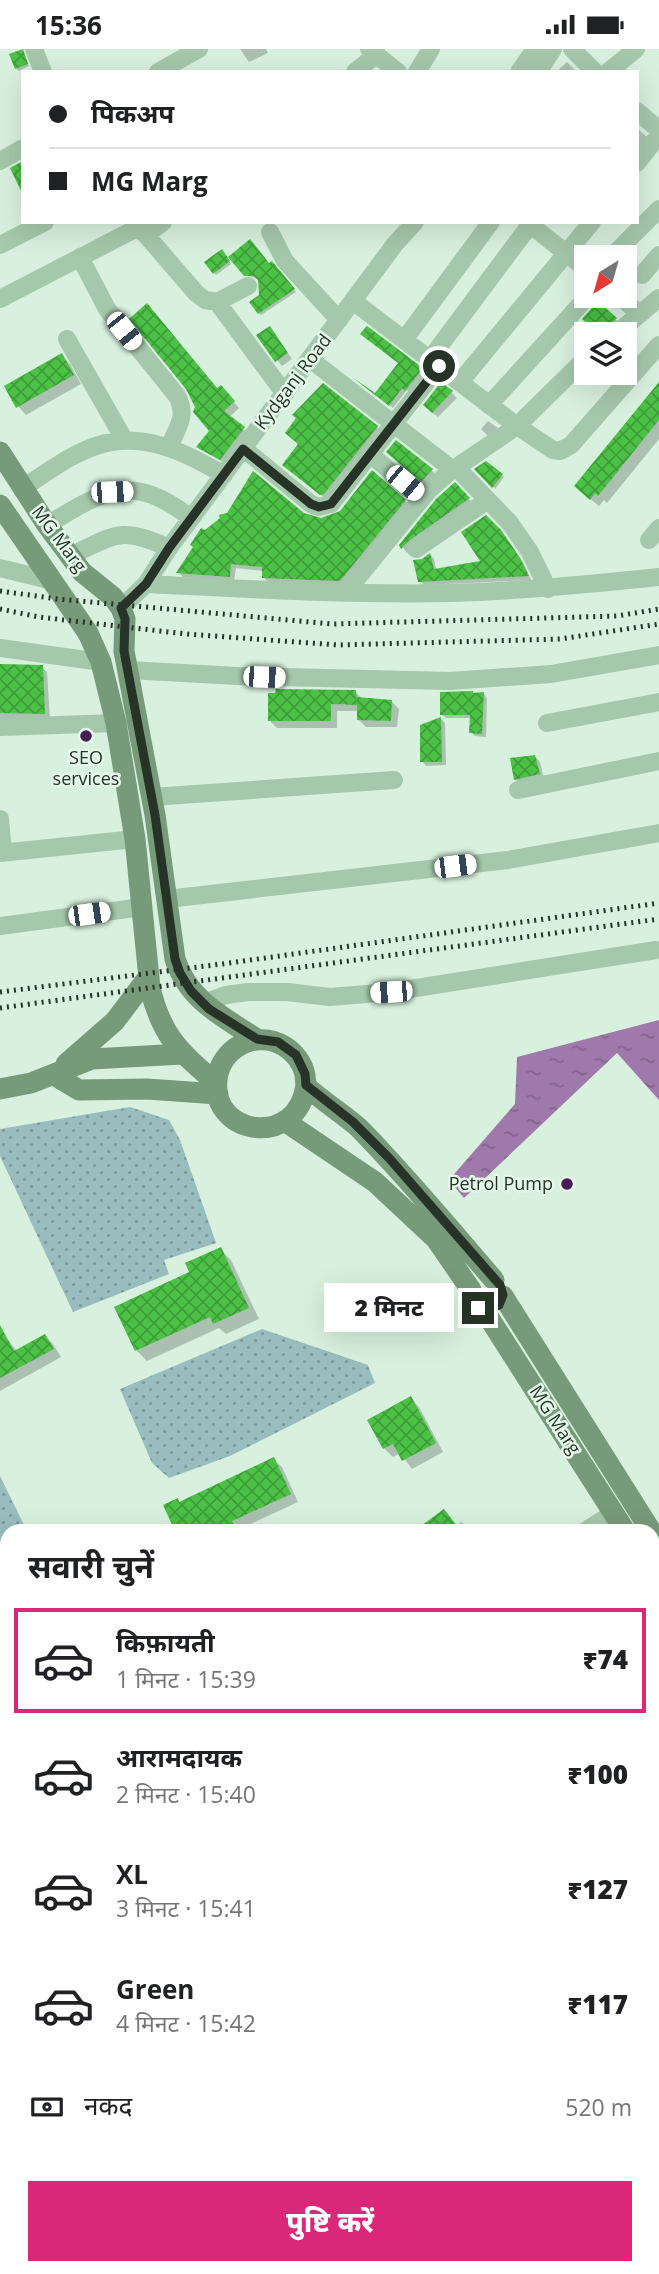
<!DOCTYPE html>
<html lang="hi">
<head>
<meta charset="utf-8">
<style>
	:root { --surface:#fff; --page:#f6f6f6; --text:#202124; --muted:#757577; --line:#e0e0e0; --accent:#db2777 }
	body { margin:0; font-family:"Open Sans","Noto Sans Devanagari",sans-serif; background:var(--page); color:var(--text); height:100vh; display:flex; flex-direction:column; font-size:26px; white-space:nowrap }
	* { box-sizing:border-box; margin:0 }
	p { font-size:23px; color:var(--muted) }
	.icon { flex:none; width:38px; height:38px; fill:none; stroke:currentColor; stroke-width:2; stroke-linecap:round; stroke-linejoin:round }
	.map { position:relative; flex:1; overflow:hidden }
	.details { position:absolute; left:0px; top:1475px; width:660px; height:751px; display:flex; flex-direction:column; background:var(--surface); border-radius:21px 21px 0 0; box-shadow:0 7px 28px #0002 }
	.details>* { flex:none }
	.banner { position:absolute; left:21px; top:21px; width:618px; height:154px; border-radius:0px; box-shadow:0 7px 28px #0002; display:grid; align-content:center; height:154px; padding:0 28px; background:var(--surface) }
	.needle { width:46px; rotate:217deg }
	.controls { position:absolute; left:574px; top:196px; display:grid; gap:14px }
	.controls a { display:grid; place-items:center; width:63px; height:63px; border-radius:0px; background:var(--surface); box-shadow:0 7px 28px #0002; font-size:35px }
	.end { position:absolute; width:32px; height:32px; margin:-16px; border:9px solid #263326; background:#fff; box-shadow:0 0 0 4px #fff }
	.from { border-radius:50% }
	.bubble { position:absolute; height:49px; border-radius:0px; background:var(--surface); box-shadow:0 7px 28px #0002; font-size:23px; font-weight:800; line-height:49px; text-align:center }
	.car { position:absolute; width:21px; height:42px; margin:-21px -10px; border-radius:9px; box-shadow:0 0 5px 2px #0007; background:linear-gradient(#fff 24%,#345 0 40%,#fff 0 76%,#345 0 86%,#fff 0) }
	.banner b { display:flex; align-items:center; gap:24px; height:66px; font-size:26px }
	.banner b+b { border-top:2px solid var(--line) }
	.banner i { width:18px; height:18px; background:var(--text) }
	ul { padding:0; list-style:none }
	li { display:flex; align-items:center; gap:21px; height:105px; margin:0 14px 10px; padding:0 14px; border:4px solid transparent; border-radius:0px }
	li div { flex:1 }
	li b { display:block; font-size:26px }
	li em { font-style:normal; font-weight:800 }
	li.selected { border-color:var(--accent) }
	li>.icon { width:63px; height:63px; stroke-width:1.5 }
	h2 { padding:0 28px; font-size:32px; line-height:84px }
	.pay { display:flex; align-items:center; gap:18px; height:77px; padding:0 28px; font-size:26px }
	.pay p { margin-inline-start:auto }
	.button { display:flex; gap:14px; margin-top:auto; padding:14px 28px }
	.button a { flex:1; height:80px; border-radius:0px; background:var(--accent); color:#fff; font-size:28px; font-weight:800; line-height:80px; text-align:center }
	.status { display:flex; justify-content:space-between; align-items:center; height:49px; padding:0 35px; background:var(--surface); direction:ltr }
	.status svg { height:19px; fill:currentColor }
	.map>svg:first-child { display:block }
	.grass { fill:url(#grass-dots) }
	.water { fill:url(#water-ripples) }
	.shadow { fill:#0003 }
	.building { fill:url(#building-cross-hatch) }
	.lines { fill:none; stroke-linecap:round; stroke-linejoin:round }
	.street { stroke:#a5c7ab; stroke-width:18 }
	.secondary { stroke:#779a7a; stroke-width:21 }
	.rail { stroke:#263326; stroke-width:5; stroke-dasharray:2 5; stroke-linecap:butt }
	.route { stroke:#263326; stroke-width:9 }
	.poi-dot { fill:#471e53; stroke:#e4f8e9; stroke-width:2.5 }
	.labels { text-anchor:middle; stroke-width:5; stroke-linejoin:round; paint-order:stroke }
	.street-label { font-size:18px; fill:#263326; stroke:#e4f8e9 }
	.poi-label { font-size:18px; fill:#263326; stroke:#e4f8e9 }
</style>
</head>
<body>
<div class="status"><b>15:36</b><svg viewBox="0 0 49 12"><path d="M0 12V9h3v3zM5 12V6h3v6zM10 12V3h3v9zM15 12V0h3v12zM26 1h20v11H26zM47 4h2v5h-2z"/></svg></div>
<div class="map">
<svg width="659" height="2225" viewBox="0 0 659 2225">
	<defs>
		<pattern id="grass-dots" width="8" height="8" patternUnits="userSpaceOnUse" patternTransform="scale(1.75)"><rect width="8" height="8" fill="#99bcbe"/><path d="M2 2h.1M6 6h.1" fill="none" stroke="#7d999a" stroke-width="1.8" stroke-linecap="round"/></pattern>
		<pattern id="water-ripples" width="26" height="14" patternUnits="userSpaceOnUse" patternTransform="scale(1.75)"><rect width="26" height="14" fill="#9f79ab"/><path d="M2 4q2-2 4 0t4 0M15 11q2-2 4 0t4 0" fill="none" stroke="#81648b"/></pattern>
		<pattern id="building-cross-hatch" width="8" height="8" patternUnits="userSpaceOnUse" patternTransform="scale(1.75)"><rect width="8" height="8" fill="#4bc145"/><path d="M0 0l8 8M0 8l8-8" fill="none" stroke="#3e9d39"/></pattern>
	</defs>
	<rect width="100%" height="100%" fill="#d8f0de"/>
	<path class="grass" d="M 130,1058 L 169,1071 L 180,1091 L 216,1194 L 164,1211 L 169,1225 L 73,1263 L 0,1107 L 0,1080 Z
		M 262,1280 L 368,1316 L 375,1334 L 230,1407 L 169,1429 L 152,1414 L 120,1340 Z
		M 0,1427 L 27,1482 L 7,1482 L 7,1681 L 0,1685 Z"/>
	<path class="water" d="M 659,971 L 659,1051 L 617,1004 L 464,1149 L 449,1131 L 515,1055 L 517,1008 Z"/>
	<path class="shadow" d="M 240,0 L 266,0 L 268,4 L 249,13 Z
		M 22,1 L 29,17 L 19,22 L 16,19 Z
		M 567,13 L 577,23 L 556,23 Z
		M 637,79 L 648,89 L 637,103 Z
		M 224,205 L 231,215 L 216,226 L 214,224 Z
		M 269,216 L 274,216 L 296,243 L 261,266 L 259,264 L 259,231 L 245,225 Z
		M 598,254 L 621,275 L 611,285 L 601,285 L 585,270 Z
		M 270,279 L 292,310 L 282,317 L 258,287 Z
		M 62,307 L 70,315 L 81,335 L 26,366 L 18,357 Z
		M 422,321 L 425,324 L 409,344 L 407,341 L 393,359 L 376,346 Z
		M 659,333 L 659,390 L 607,454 L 604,451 L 599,457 L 584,445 Z
		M 221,338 L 239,359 L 229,368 L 249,385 L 226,415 L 198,398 L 211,382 L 197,358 Z
		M 451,343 L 457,349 L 438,368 L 430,362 Z
		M 488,372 L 498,379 L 488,387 L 481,380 Z
		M 377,378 L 381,383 L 326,450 L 289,421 Z
		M 396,393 L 436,425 L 426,436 L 392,407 Z
		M 486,414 L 504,428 L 495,440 L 477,420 Z
		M 455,436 L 474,455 L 414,495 L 407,504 L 401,496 Z
		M 405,452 L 410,457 L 345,536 L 269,534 L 264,529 L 264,522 L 236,519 L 234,532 L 183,528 L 178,523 L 206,484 L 316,471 Z
		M 505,487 L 524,515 L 531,531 L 424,536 L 420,532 L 430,506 L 434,510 L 436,521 L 483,513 Z
		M 0,617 L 42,618 L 47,623 L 50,669 L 0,669 Z
		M 355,643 L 363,650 L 392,653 L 399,660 L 397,678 L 366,678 L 359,671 L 359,662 L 337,662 L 337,679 L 277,679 L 270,672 Z
		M 484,645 L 487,649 L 486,688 L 475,687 L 471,683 L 472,669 L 446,669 L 442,666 Z
		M 441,670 L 445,674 L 446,716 L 426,717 L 422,712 Z
		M 535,707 L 540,713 L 544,730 L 521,735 L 515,730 Z
		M 220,1200 L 231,1211 L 259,1270 L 226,1285 L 219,1279 L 147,1312 L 136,1301 L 191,1224 Z
		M 45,1287 L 53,1295 L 61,1308 L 0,1342 L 0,1293 L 6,1289 L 17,1302 Z
		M 410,1349 L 419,1358 L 443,1403 L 412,1420 L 400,1404 L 393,1408 L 384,1399 L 369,1371 Z
		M 274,1411 L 282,1418 L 298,1453 L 239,1480 L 240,1482 L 177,1482 L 165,1457 L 177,1451 L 180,1454 Z
		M 462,1473 L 470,1482 L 424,1482 L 422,1479 L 456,1476 Z
		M 7,1763 L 7,1810 L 0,1814 L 0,1768 Z
		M 659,1849 L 659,1860 L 654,1853 Z
		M 659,1871 L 659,1918 L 653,1922 L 653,1875 Z
		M 7,1876 L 7,1975 L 0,1962 L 0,1879 Z
		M 0,2086 L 7,2098 L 7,2148 L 0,2154 Z
		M 659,2150 L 659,2161 L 654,2152 Z
		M 7,2165 L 7,2219 L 70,2219 L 73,2225 L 0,2225 L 0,2166 Z
		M 154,2219 L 207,2219 L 211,2225 L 158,2225 Z
		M 554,2219 L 643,2219 L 646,2225 L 557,2225 Z"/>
	<path class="building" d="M 23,0 L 28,15 L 15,20 L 9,5 Z
		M 23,112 L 23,146 L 10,119 Z
		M 250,190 L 269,214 L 272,212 L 295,240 L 258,265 L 249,253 L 259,246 L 258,231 L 254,227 L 244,227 L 228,208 Z
		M 222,200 L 230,212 L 213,225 L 204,213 Z
		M 598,252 L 617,269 L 608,277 L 605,285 L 599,285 L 582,270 Z
		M 147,254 L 217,339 L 221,336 L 235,352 L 224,362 L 245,378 L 220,411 L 196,398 L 209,382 L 193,363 L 195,358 L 186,340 L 129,270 Z
		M 270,277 L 288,304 L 275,313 L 256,286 Z
		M 367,277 L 423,319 L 405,342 L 402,339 L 389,357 L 352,328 L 375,344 L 398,314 L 360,285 Z
		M 62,304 L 74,326 L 16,359 L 4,337 Z
		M 441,333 L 453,342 L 432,364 L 423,356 Z
		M 659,333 L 659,371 L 598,447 L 595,444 L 590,451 L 574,437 Z
		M 323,334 L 378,377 L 324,445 L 320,446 L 282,416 L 298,395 L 285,384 L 296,369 L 292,366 Z
		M 396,391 L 433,420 L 421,433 L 386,403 Z
		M 486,412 L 503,425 L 492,439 L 474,420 Z
		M 372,421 L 406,451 L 340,532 L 262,529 L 262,518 L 231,515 L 230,528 L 176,524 L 193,498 L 190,496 L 201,479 L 205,481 L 220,469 L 219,466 L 227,464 L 253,422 L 304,464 L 321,469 L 340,462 Z
		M 455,433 L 470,449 L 410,491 L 401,500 L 399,496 L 436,450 Z
		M 486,466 L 501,481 L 520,509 L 529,527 L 418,533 L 413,511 L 422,510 L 430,504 L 434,520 L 480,512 L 461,483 Z
		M 0,615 L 43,616 L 45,665 L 0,664 Z
		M 276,640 L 356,641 L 357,654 L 357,648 L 392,651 L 391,672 L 357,671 L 357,656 L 331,655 L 331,672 L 268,672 L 268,644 L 275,644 Z
		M 473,642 L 473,644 L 484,643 L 482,685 L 469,684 L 470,666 L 440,666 L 440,643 Z
		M 441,668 L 442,713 L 420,713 L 420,676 Z
		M 535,706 L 540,725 L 514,731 L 510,709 Z
		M 221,1198 L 249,1259 L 213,1275 L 210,1268 L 135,1302 L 114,1258 L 189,1223 L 185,1214 Z
		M 0,1276 L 14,1302 L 45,1285 L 54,1300 L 0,1329 Z
		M 411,1347 L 436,1394 L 402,1412 L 393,1395 L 383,1400 L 367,1371 Z
		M 274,1408 L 291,1445 L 232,1472 L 237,1482 L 175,1482 L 163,1456 L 178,1449 L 179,1453 Z
		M 444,1460 L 461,1482 L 414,1482 Z"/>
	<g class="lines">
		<path class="street" d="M 34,0 L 43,23
			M 369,0 L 398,23
			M 572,0 L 595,23
			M 158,23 L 199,0
			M 355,23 L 377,5
			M 417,23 L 431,0
			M 519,23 L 535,0
			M 538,23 L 553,0
			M 608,23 L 636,0
			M 637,62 L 659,81
			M 0,112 L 23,99
			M 637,114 L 659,86
			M 527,173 L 586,220
			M 270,183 L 285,212 L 339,271
			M 146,186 L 196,244 L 205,251 L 217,253 L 248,237
			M 0,196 L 45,173
			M 80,208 L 107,260 L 177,347 C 188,367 177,379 169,398
			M 611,208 L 659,160
			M 642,226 L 659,206
			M 619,247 L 640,265
			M 0,250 L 137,179 L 146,186 L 163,173
			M 353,252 L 517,377 L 553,401 L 560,402 L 571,396 L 659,296
			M 217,253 L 285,345
			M 616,285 L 659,249
			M 67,290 L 125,392
			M 404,291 L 491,173
			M 310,310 L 453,421
			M 430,310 L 532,173
			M 460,333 L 592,173
			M 489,356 L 588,247
			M 243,399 L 311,455 L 319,458 L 331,455 L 439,317
			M 370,405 L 422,449
			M 456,418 L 510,474 L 530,503 L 548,540
			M 23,439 C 46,424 72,404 99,396 C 143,382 187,404 224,426
			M 47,476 C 105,441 131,423 191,469
			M 649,491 L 659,479
			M 416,500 L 488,451
			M 70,507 C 117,485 120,477 169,499
			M 0,519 L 53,532
			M 146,535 C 247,540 349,546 451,544 C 521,542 590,535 659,528
			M 346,543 L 428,442 L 448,424 L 517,377 L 586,309
			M 121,559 L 146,535 L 169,499 L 395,195 L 415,173
			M 0,599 L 101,613
			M 128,621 L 238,627 L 450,632 L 551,625 L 659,606
			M 547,674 L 659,653
			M 0,678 L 116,674
			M 518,741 L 659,712
			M 152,748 L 394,731
			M 0,770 L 3,804
			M 0,804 L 135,790
			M 167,850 L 508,811 L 659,784
			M 0,877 L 142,858
			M 203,954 L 226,946 L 248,943 L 287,943 L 330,948 L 391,943 L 656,901
			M 585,1482 L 614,1464
			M 653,1754 L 659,1751
			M 0,1844 L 7,1839
			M 0,2018 L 7,2013
			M 0,2034 L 7,2047
			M 653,2066 L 659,2062
			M 0,2154 L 7,2149
			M 91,2219 L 94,2225
			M 538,2219 L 540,2225
			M 402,2225 L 413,2219"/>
		<path class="secondary" d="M 0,403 L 47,476 L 82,523 L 113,548 L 121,559 L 125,570 L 124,602 L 155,766 L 175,910 C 188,951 223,968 257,990
			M 0,456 L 88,584 L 101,613 L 116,674 L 135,790 L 150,939 C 162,988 179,1002 216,1034
			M 66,1015 L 115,972 L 149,927
			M 54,1026 L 79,1041 L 147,1040 L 218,1045
			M 306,1036 C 298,1099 211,1088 217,1031 C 220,999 256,980 284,997 C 294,1003 303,1014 305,1026 C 305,1027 306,1036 306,1036 C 311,1044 350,1070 360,1080 C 407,1128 450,1180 494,1231
			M 0,1040 L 31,1034 L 92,1010 L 182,1005
			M 286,1073 L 375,1133 L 436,1190 L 471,1241
			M 503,1247 L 651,1482
			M 484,1261 L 625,1482
			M 653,1527 L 659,1538"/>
		<path class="rail" d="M 0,542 L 58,550 L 332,575 L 617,567 L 659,560
			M 0,560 L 39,568 L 186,585 L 338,596 L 560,590 L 659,575
			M 0,943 L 222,915 L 659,854
			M 0,959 L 659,870"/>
	</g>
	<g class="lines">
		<path class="route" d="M 439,317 L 331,455 L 319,458 L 311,455 L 243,400 L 169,499 L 146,535 L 121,559 L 125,570 L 124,602 L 155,766 L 175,910 L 180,924 L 191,942 L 209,960 L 257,990 L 278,993 L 296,1006 L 305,1025 L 306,1036 L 353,1073 L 389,1109 L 500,1236 L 503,1246 L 499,1256 L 489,1261 L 478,1259"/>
	</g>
	<g class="poi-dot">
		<circle cx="86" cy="687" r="7"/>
		<circle cx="567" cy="1135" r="7"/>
	</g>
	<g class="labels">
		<g class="street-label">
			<text transform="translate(293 333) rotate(-53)" y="6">Kydganj Road</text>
			<text transform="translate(59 490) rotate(53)" y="6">MG Marg</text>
			<text transform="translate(555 1371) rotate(57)" y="6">MG Marg</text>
		</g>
		<g class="poi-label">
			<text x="86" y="715">SEO<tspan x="86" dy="21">services</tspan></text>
			<text x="553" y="1141" text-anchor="end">Petrol Pump</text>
		</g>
	</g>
</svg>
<div class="controls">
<a><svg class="needle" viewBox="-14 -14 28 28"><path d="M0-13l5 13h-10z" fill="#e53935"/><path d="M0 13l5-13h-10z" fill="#757577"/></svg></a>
<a><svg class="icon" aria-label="layers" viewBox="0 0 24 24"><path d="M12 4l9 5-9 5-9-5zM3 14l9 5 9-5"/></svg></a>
</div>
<i class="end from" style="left:439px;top:317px"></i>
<i class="end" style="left:478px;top:1259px"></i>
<div class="bubble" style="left:324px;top:1234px;width:130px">2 मिनट</div>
<i class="car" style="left:124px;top:282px;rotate:141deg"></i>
<i class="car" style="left:405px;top:434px;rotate:130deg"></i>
<i class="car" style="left:112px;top:443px;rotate:88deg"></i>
<i class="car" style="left:264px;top:628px;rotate:92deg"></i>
<i class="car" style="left:455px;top:817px;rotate:83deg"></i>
<i class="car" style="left:89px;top:865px;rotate:82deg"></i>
<i class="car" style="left:391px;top:943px;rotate:266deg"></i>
<div class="banner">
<b><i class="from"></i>पिकअप</b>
<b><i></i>MG Marg</b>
</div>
<section class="details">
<h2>सवारी चुनें</h2>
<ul>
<li class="selected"><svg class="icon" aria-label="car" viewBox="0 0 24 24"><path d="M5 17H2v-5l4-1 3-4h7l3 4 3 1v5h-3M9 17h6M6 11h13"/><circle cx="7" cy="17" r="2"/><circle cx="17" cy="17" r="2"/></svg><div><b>किफ़ायती</b><p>1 मिनट · 15:39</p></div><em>₹74</em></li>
<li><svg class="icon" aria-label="car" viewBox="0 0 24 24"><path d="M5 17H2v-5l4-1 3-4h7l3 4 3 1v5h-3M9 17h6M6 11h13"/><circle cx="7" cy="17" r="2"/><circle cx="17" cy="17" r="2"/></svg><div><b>आरामदायक</b><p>2 मिनट · 15:40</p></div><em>₹100</em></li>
<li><svg class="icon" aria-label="car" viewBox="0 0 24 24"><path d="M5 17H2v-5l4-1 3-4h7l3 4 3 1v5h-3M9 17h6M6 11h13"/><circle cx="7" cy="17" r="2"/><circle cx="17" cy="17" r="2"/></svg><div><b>XL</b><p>3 मिनट · 15:41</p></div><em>₹127</em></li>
<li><svg class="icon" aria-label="car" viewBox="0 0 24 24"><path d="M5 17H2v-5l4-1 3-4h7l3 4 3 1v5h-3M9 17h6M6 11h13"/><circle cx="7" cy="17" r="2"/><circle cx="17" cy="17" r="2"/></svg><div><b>Green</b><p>4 मिनट · 15:42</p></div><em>₹117</em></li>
</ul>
<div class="pay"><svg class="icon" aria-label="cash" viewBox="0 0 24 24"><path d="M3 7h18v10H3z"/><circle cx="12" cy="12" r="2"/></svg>नकद<p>520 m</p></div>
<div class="button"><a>पुष्टि करें</a></div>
</section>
</div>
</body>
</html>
